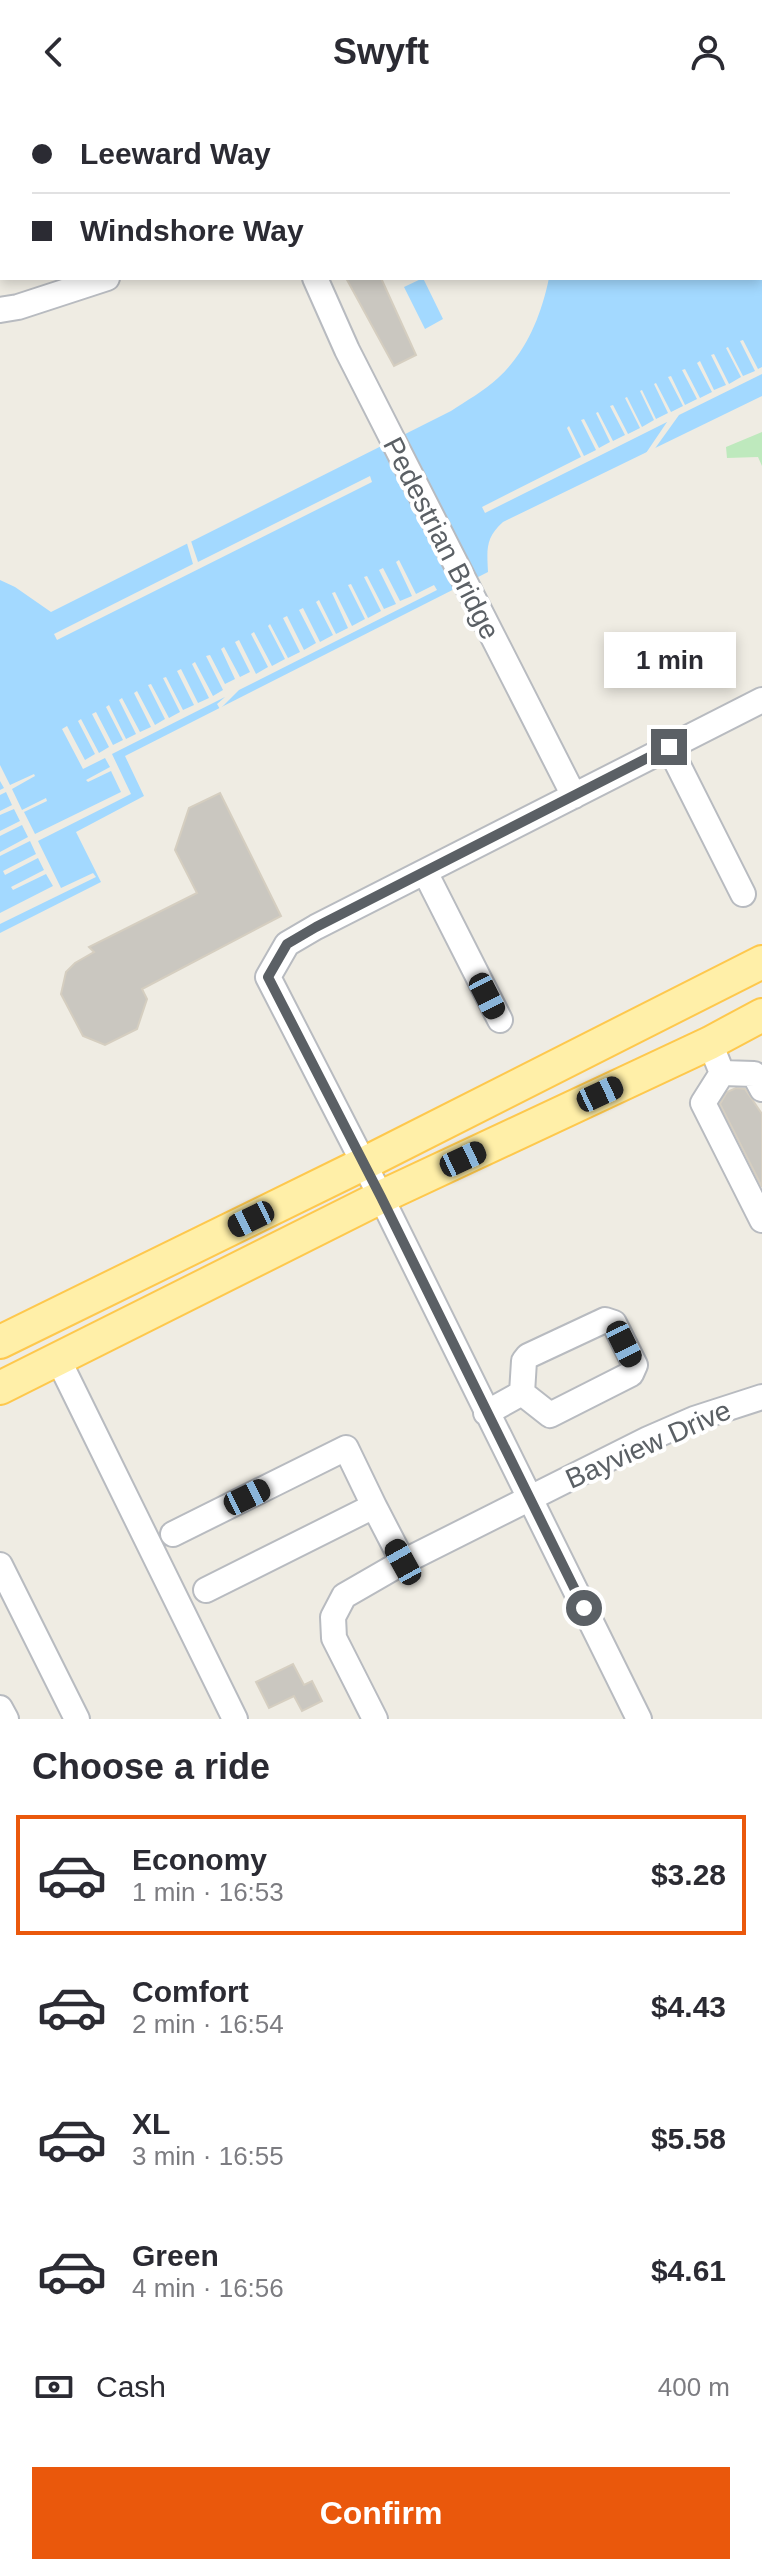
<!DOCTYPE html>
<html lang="en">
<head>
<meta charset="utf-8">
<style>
	:root { --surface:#fff; --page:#f7f7f7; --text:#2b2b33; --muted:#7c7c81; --line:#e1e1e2; --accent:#ea580c }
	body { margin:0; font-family:Helvetica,sans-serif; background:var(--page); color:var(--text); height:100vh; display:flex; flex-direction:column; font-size:30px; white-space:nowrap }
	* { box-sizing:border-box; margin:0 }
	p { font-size:26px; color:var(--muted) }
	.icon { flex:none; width:44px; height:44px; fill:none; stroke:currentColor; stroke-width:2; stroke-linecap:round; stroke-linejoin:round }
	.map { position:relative; height:1615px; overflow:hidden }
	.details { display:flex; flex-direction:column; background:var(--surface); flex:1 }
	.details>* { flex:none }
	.top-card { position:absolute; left:0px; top:0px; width:762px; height:176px; box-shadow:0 4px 12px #0003; display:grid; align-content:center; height:176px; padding:0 32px; background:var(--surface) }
	.end { position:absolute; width:36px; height:36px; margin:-18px; border:10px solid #5b6065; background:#fff; box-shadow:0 0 0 4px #fff }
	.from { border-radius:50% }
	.bubble { position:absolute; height:56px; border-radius:0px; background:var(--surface); box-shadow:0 4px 12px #0003; font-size:26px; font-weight:600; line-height:56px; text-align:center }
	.car { position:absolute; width:24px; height:48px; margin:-24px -12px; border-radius:10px; box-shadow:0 0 6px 2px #0007; background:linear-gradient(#222 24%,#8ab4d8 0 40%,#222 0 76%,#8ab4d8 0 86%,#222 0) }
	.top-card b { display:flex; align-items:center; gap:28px; height:76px; font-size:30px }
	.top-card b+b { border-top:2px solid var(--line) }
	.top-card i { width:20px; height:20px; background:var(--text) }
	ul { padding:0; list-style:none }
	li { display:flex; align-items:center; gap:24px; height:120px; margin:0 16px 12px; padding:0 16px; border:4px solid transparent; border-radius:0px }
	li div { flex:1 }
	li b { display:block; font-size:30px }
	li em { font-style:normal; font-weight:600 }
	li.active { border-color:var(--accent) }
	li>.icon { width:72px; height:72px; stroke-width:1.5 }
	h2 { padding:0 32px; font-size:36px; line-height:96px }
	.pay { display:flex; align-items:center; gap:20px; height:88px; padding:0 32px; font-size:30px }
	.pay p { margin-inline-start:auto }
	.button { display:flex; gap:16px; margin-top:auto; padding:16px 32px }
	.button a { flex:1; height:92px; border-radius:0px; background:var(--accent); color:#fff; font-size:32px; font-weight:600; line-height:92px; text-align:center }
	header { display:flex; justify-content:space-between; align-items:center; height:104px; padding:0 32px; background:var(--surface); font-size:36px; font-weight:600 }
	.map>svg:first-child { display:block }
	.green { fill:#bee9bd }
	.water { fill:#a3d9ff }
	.pier { fill:#efece3 }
	.building { fill:#cac7c0; stroke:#d5cec0; stroke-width:2 }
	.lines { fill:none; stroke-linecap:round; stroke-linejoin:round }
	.minor-casing { stroke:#b8bbc0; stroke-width:28 }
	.major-casing { stroke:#fec84d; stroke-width:36 }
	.minor { stroke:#fff; stroke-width:24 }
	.major { stroke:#ffefa8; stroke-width:32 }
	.route { stroke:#5b6065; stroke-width:10 }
	.labels { text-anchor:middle; stroke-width:8; stroke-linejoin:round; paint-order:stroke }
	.street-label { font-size:28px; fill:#5b6065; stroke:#fff }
</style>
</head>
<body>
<header><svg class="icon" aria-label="back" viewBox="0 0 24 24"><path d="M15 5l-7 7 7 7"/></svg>Swyft<svg class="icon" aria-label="person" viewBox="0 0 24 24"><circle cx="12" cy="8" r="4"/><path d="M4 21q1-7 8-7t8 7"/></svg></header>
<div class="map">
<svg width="762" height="1615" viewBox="0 0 762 1615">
	<rect width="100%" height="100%" fill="#efece3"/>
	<path class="green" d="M 762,328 L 762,362 L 758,353 L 727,354 L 726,343 Z"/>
	<path class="water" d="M 665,0 L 762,0 L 762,292 L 503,418 C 485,434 487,446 488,468 L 125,652 L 144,692 L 76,728 L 101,778 L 0,829 L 0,476 L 15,483 L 51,508 L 451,307 C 466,297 484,287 498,274 C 527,247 541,212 549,174 L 760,174 L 760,2 L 663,2 Z
		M 423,174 L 443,215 L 425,225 L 404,183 Z"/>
	<path class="pier" d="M 743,236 L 758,265 L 762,263 L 762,270 L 679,311 L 651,350 L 642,355 L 667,318 L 485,409 L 482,403 L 581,353 L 567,324 L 569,322 L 584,352 L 596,346 L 581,316 L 584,315 L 599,344 L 610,338 L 596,309 L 598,308 L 613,337 L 625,331 L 610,302 L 613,301 L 628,330 L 640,324 L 625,294 L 627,293 L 642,323 L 654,316 L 640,287 L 642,286 L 656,315 L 668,309 L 654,280 L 656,279 L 671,308 L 683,302 L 668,273 L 671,272 L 685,301 L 697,295 L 682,266 L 685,265 L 700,294 L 712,288 L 697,259 L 700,257 L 714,286 L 726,281 L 711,251 L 714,250 L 729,280 L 741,273 L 726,244 L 728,243 L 743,272 L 755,267 L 740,237 Z
		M 370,372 L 372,378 L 57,536 L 54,530 L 193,460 L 186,436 L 190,434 L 198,458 Z
		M 399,456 L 416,490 L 434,481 L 437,486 L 239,586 L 220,605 L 217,600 L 225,593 L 112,650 L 131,690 L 38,737 L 61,784 L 93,769 L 96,773 L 0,820 L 0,809 L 53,782 L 46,770 L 13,786 L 11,783 L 44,766 L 38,754 L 5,771 L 3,767 L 36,750 L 30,737 L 0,752 L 0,748 L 28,733 L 22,721 L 0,732 L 0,727 L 20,717 L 14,705 L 0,711 L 0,707 L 12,701 L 6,688 L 0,691 L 0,686 L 4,684 L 0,677 L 0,661 L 10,681 L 34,670 L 35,672 L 12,685 L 22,706 L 46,694 L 47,697 L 24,708 L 35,730 L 121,688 L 111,667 L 88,678 L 86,676 L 110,663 L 105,654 L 83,665 L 62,625 L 67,622 L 85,656 L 95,650 L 78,617 L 81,615 L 99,649 L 109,643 L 92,610 L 96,608 L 113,641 L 123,636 L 106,603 L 109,601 L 126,635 L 136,630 L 119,596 L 122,594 L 140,628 L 151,623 L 134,589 L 137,587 L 155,621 L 165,615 L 148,581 L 151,580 L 169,614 L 180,608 L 163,574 L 166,573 L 183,606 L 194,601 L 177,567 L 181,565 L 198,599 L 209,594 L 192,560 L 195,558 L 213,592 L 223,586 L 206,552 L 210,551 L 225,580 L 235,575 L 221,545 L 224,543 L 240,573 L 250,568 L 235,538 L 239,536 L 256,570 L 268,563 L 251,530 L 254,528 L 272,562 L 285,555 L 268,522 L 270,520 L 288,554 L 300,548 L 283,514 L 287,512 L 304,546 L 316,539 L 299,506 L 303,504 L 320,538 L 333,531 L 316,498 L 319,496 L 336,530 L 348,524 L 332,489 L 335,488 L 352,522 L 365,515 L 348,481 L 351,480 L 368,514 L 381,507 L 364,473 L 367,472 L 384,505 L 396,500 L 379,466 L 383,464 L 400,497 L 412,492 L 396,458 Z"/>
	<path class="building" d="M 346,174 L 381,174 L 416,251 L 394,262 Z
		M 220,689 L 281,812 L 142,885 L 147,895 L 137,925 L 105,941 L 83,932 L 61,890 L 66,868 L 75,859 L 94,848 L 89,843 L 197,789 L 175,746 L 189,704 Z
		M 736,984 L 745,985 L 762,1010 L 762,1083 L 720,1000 L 727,988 Z
		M 293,1560 L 304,1581 L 312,1577 L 322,1597 L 302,1607 L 294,1592 L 269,1604 L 256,1578 Z"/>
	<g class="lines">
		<g class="minor-casing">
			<path id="minor" d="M 10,0 L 11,2
				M 143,0 L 144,2
				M 198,2 L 202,0
				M 461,2 L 465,0
				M 0,71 L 2,70
				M 315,174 L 347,246 L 574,692
				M 0,206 L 18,203 L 107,174
				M 669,643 L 743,790
				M 425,768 L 500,916
				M 710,939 L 722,969 L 703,999 L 762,1116
				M 722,969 L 754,970 L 762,985
				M 58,1255 L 235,1615
				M 486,1309 L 522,1289 L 550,1311 L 631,1270 L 635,1261 L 614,1219 L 605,1216 L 528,1252 L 524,1257 L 522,1289
				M 374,1402 L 403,1458
				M 173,1430 L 346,1344 L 374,1402 L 206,1486
				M 0,1461 L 77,1615
				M 0,1604 L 6,1615
				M 375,1615 L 334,1534 L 333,1513 L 344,1492 L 403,1458 L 648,1335 L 694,1315 L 762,1293
				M 639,1615 L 381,1093 L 268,873 L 287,840 L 316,823 L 762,596"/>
		</g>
		<g class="major-casing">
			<path id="major" d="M 0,1238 L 363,1060 L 762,858
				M 0,1284 L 381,1093 L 710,939 L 762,911"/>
		</g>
		<use href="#minor" class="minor"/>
		<use href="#major" class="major"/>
	</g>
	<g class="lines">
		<path class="route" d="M 584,1504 L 381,1093 L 268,873 L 287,840 L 316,823 L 669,643"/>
	</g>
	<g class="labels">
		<g class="street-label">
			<text transform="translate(442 434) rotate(63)" y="10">Pedestrian Bridge</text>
			<text transform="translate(648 1340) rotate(-24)" y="10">Bayview Drive</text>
		</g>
	</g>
</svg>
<i class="end from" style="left:584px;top:1504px"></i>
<i class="end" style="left:669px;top:643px"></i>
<div class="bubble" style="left:604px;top:528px;width:132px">1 min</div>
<i class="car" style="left:487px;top:892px;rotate:153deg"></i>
<i class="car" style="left:600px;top:990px;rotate:65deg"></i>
<i class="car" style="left:463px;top:1055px;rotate:65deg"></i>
<i class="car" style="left:251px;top:1115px;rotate:244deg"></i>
<i class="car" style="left:624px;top:1240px;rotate:154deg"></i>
<i class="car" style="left:247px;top:1393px;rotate:64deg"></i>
<i class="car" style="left:403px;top:1458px;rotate:331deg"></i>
<div class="top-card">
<b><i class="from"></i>Leeward Way</b>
<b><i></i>Windshore Way</b>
</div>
</div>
<section class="details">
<h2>Choose a ride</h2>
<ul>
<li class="active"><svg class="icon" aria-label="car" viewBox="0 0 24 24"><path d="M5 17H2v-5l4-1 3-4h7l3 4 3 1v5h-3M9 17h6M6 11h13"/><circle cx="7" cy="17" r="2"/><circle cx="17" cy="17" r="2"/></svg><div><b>Economy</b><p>1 min · 16:53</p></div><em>$3.28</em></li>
<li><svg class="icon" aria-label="car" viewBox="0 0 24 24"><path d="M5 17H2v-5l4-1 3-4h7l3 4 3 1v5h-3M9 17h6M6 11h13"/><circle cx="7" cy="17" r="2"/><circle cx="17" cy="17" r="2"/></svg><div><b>Comfort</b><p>2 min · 16:54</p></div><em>$4.43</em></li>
<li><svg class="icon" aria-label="car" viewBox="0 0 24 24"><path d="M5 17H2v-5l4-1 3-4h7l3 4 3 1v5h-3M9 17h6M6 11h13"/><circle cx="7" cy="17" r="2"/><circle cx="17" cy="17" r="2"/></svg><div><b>XL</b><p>3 min · 16:55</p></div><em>$5.58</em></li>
<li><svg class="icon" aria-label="car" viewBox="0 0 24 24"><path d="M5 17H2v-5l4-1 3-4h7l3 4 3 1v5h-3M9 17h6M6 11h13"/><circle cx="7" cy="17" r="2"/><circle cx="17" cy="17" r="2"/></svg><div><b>Green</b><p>4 min · 16:56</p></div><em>$4.61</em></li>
</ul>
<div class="pay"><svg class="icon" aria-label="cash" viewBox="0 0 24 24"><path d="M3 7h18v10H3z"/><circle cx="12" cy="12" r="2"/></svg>Cash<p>400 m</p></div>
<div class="button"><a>Confirm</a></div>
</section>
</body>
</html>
